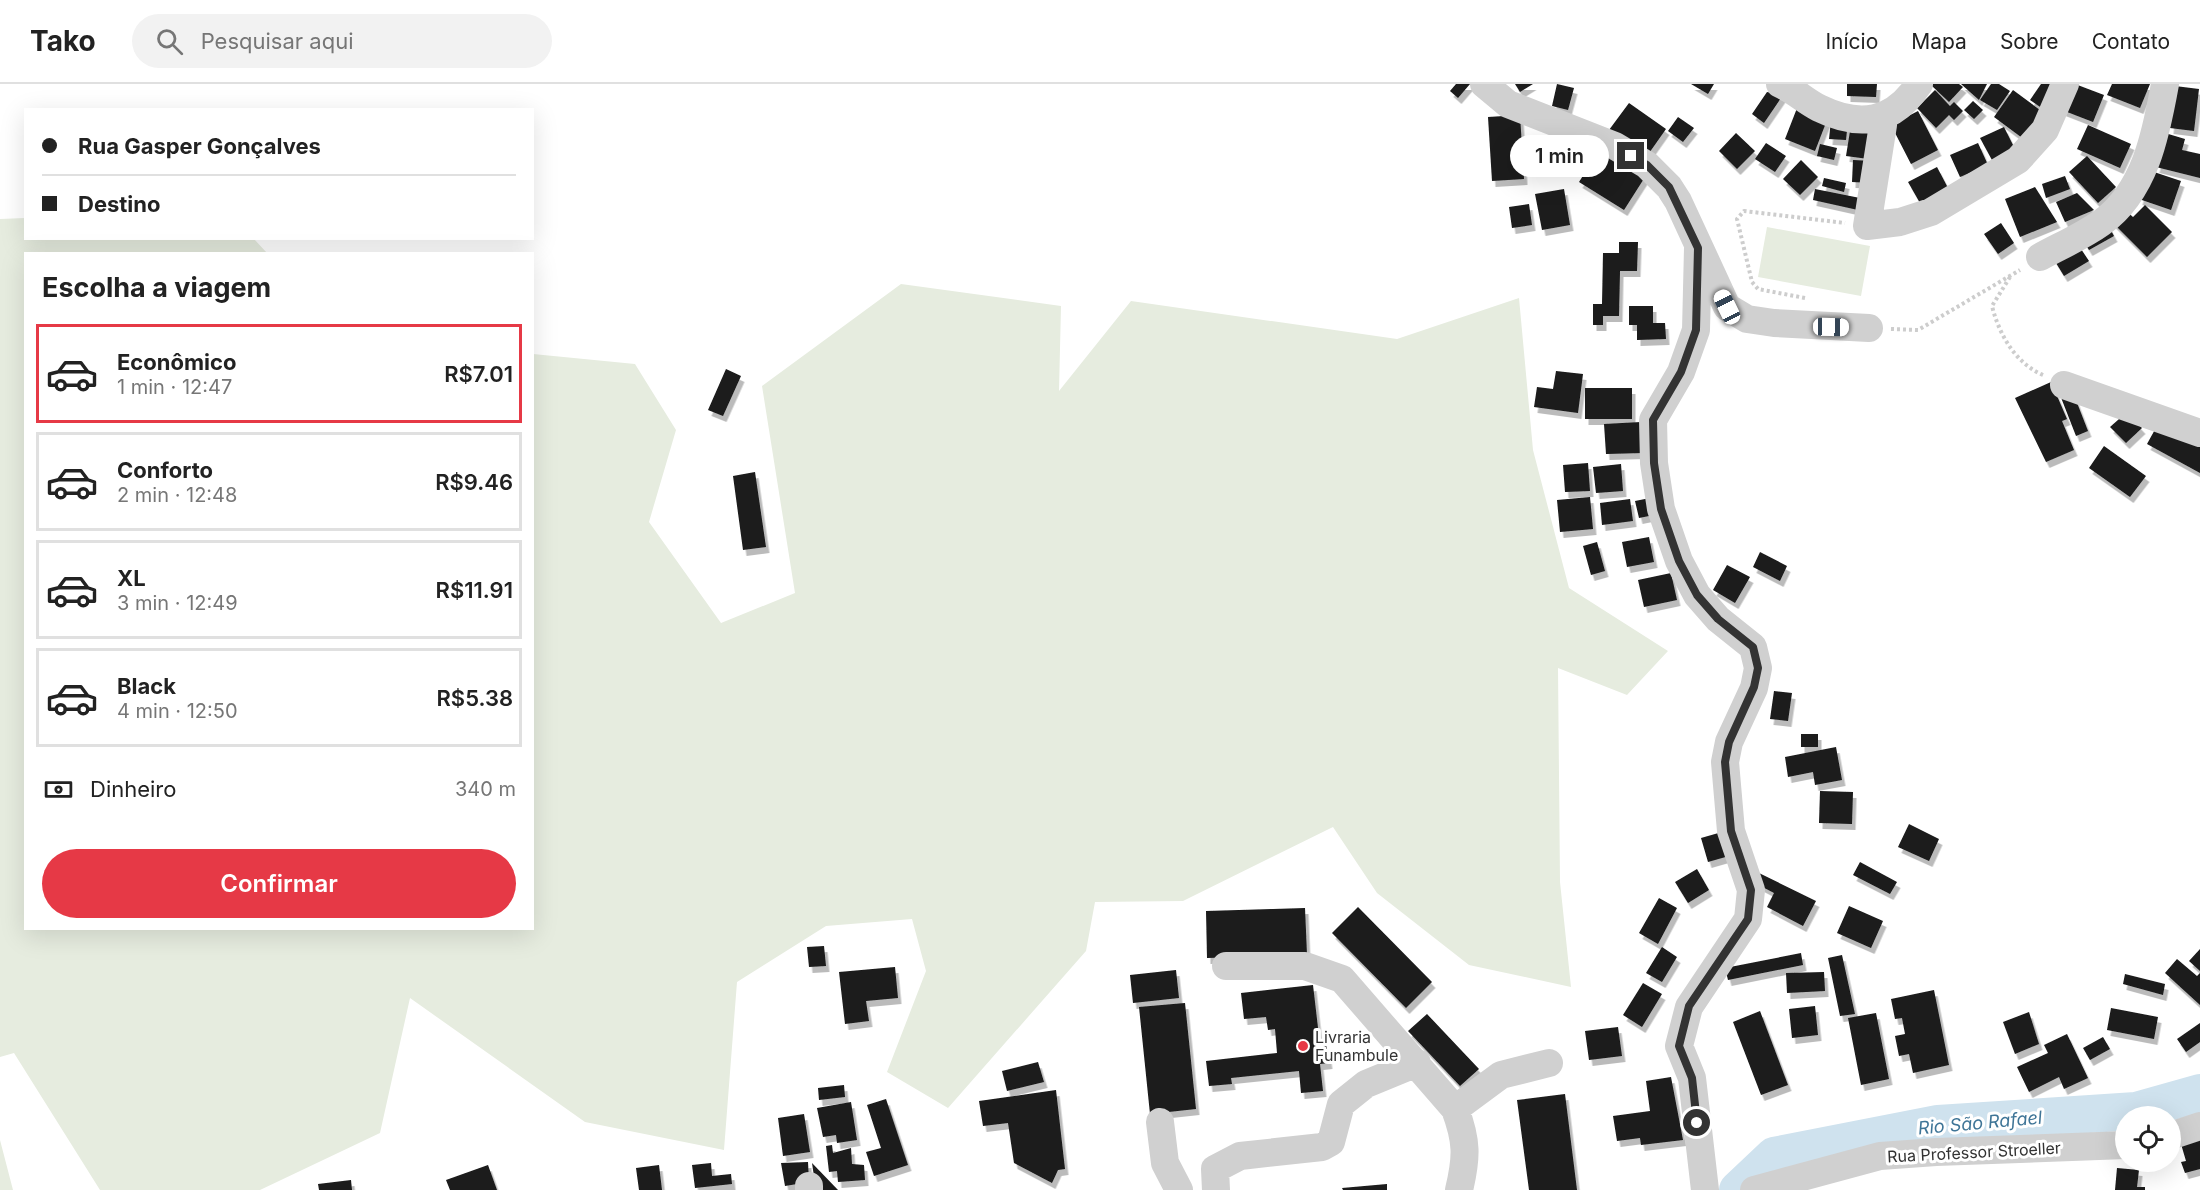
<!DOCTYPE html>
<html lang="pt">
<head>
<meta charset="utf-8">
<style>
	:root { --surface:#fff; --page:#f2f2f2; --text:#222; --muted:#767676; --line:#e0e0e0; --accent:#e63946 }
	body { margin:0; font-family:Inter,sans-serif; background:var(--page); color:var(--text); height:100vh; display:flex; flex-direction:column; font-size:22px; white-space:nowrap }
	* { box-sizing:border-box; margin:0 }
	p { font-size:20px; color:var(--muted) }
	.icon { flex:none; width:33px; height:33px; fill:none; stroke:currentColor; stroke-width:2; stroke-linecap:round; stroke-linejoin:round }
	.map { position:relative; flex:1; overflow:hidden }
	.sheet { position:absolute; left:24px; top:168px; width:510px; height:678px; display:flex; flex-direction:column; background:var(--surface); border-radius:0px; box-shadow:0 6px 24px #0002 }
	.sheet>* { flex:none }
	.top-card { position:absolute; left:24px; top:24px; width:510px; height:132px; border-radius:0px; box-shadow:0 6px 24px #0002; display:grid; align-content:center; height:132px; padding:0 18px; background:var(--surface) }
	.controls { position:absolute; left:2115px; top:1022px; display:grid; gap:12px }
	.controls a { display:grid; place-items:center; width:66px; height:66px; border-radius:50%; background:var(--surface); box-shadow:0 6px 24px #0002; font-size:30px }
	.end { position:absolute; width:27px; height:27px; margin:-14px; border:8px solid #333; background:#fff; box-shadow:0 0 0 3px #fff }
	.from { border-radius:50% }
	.bubble { position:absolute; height:42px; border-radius:21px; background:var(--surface); box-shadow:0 6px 24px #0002; font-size:20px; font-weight:600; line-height:42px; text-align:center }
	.car { position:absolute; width:18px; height:36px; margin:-18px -9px; border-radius:8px; box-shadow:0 0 4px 2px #0007; background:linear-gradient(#fff 24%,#345 0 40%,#fff 0 76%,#345 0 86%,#fff 0) }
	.top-card b { display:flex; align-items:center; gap:21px; height:57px; font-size:22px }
	.top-card b+b { border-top:2px solid var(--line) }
	.top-card i { width:15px; height:15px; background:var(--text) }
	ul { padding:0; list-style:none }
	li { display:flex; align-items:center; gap:18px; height:99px; margin:0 12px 9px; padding:0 6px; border:3px solid var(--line); border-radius:0px }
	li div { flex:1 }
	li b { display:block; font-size:22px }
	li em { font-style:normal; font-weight:600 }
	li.on { border-color:var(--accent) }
	li>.icon { width:54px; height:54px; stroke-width:1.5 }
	h2 { padding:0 18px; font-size:27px; line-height:72px }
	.pay { display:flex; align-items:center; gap:15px; height:66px; padding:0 18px; font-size:22px }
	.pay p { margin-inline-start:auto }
	.button { display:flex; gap:12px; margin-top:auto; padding:12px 18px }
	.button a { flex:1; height:69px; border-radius:36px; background:var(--accent); color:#fff; font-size:24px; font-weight:600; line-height:69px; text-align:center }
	header { display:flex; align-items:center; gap:36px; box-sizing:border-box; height:84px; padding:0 30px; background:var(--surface); border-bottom:2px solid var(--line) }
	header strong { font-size:28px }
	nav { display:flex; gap:33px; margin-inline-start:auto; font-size:21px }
	.search { width:420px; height:54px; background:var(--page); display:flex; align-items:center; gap:15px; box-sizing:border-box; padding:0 21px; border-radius:33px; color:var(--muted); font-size:22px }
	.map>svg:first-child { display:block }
	.green { fill:#e6ecdf }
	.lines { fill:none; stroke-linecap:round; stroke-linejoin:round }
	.river { stroke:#cfe2ee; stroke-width:38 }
	.building { fill:#1a1a1a; filter:url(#shadow) }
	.path { stroke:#cdcdcd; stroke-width:4; stroke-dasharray:3 3; stroke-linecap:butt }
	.minor { stroke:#d0d0d0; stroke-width:28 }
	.route { stroke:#333; stroke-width:8 }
	.poi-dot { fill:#e63946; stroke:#fff; stroke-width:2 }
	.labels { text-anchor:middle; stroke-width:6; stroke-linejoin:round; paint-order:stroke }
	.poi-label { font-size:16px; fill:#333; stroke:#fff; text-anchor:start }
	.street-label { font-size:16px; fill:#333; stroke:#fff }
	.water-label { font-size:18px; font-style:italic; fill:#3f7597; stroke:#fff }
</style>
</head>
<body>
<header>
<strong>Tako</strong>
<div class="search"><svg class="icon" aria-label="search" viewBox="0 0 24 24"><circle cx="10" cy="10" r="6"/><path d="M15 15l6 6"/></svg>Pesquisar aqui</div>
<nav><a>Início</a><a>Mapa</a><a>Sobre</a><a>Contato</a></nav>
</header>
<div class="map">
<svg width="2200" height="1106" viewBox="0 0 2200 1106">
	<defs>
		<filter id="shadow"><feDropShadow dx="3.5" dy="6" stdDeviation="0" flood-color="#0004"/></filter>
	</defs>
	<rect width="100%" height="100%" fill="#fff"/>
	<path class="green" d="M 25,134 L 26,154 L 254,155 L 267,169 L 26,170 L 26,844 L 532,844 L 533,270 L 635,280 L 676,346 L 649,438 L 721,539 L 795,509 L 762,302 L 901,200 L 1061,222 L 1059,307 L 1131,217 L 1397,255 L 1519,214 L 1533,366 L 1569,504 L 1668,567 L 1627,611 L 1558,584 L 1560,798 L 1571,903 L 1469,881 L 1377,809 L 1333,743 L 1183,817 L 1095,818 L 1086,867 L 948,1024 L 887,988 L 926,887 L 912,835 L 826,842 L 737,898 L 724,1066 L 585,1038 L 410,914 L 380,1049 L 260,1106 L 100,1106 L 14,969 L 0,973 L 0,135 Z
		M 1767,143 L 1870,162 L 1861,212 L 1758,193 Z
		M 0,1056 L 13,1106 L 0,1106 Z"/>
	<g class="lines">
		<path class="river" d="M 1738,1106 L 1774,1072 L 1938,1040 L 2136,1027 L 2200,1009"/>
	</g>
	<path class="building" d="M 1456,0 L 1470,0 L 1458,14 L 1450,7 Z
		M 1515,0 L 1533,0 L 1520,8 Z
		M 1557,0 L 1574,4 L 1568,26 L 1552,22 Z
		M 1691,0 L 1714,0 L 1708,10 Z
		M 1847,0 L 1877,0 L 1876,13 L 1847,12 Z
		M 1933,0 L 1959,0 L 1963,3 L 1949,18 L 1932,2 Z
		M 1961,0 L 1987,0 L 1979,16 Z
		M 1991,0 L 1999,0 L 2010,7 L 1997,26 L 1980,16 Z
		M 2041,0 L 2050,0 L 2046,27 L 2030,16 Z
		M 2075,0 L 2104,11 L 2093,38 L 2062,26 Z
		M 2112,0 L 2150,0 L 2140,24 L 2107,11 Z
		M 2175,2 L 2199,5 L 2194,47 L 2170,44 Z
		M 1935,6 L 1950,22 L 1954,18 L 1963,27 L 1954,36 L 1949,31 L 1936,44 L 1917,24 Z
		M 2013,6 L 2044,29 L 2025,56 L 1994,33 Z
		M 1767,8 L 1783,11 L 1764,39 L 1752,30 Z
		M 1973,17 L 1983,26 L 1974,35 L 1964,26 Z
		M 1629,19 L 1666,45 L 1647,72 L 1609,46 Z
		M 1799,19 L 1829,31 L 1815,67 L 1785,55 Z
		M 1918,27 L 1938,66 L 1911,80 L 1891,41 Z
		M 1520,31 L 1524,95 L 1492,97 L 1488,33 Z
		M 1678,33 L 1694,44 L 1683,58 L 1668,47 Z
		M 1831,36 L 1848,37 L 1846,56 L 1829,55 Z
		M 1851,41 L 1880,46 L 1876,76 L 1846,72 Z
		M 2088,41 L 2131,60 L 2120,84 L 2077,65 Z
		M 2004,43 L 2015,65 L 1992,76 L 1980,54 Z
		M 1736,49 L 1755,67 L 1737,85 L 1719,67 Z
		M 2165,49 L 2185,55 L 2182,66 L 2200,70 L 2200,94 L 2156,83 Z
		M 1766,59 L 1786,72 L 1775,88 L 1755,75 Z
		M 1978,59 L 1988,81 L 1960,93 L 1950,71 Z
		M 1820,60 L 1837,64 L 1834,76 L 1817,72 Z
		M 1600,65 L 1645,93 L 1624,126 L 1579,98 Z
		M 2087,72 L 2116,103 L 2098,119 L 2069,88 Z
		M 1801,76 L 1818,93 L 1800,111 L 1783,95 Z
		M 1853,76 L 1873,77 L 1872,99 L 1852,98 Z
		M 1937,83 L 1948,104 L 1920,119 L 1908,98 Z
		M 2148,86 L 2181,97 L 2171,126 L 2139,115 Z
		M 2065,92 L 2070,105 L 2046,114 L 2042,100 Z
		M 1824,94 L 1846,99 L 1844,108 L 1822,102 Z
		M 2035,103 L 2057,138 L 2020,153 L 2005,115 Z
		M 1564,105 L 1570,141 L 1542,146 L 1535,110 Z
		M 1815,105 L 1860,114 L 1858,126 L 1813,116 Z
		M 2077,109 L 2094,126 L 2065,138 L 2056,118 Z
		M 1529,120 L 1532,141 L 1512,144 L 1509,123 Z
		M 2145,121 L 2172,148 L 2147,173 L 2111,137 L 2123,124 L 2133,133 Z
		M 2001,139 L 2014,159 L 1998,170 L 1984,150 Z
		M 2107,139 L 2114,152 L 2089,166 L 2081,153 Z
		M 1619,158 L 1638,158 L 1637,187 L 1620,187 L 1619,232 L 1603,232 L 1603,241 L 1593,241 L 1593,220 L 1602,220 L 1603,169 L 1619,169 Z
		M 2077,159 L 2089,177 L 2064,192 L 2053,174 Z
		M 1629,222 L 1653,222 L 1653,239 L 1665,239 L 1666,255 L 1637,256 L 1637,241 L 1629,241 Z
		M 726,285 L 741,292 L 723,332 L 708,326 Z
		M 1556,287 L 1583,290 L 1578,329 L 1534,323 L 1537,303 L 1553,305 Z
		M 2051,298 L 2067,335 L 2062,337 L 2074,366 L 2046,378 L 2015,314 Z
		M 1585,304 L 1632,304 L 1632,335 L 1585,335 Z
		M 2072,306 L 2088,347 L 2076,352 L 2060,311 Z
		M 2127,328 L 2142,344 L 2126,359 L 2110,343 Z
		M 1641,338 L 1643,369 L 1606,370 L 1604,340 Z
		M 2158,340 L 2200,363 L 2200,389 L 2147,360 Z
		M 2104,362 L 2146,392 L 2130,413 L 2089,384 Z
		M 1588,379 L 1590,407 L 1565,408 L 1563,381 Z
		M 1621,380 L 1623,407 L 1596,409 L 1593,383 Z
		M 755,388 L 766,463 L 743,466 L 733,392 Z
		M 1590,413 L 1593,445 L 1560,448 L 1557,416 Z
		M 1650,414 L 1654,431 L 1639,434 L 1635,417 Z
		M 1630,415 L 1633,437 L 1602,441 L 1600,419 Z
		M 1649,453 L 1654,478 L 1627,483 L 1622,458 Z
		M 1597,458 L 1605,487 L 1591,491 L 1583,462 Z
		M 1760,468 L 1787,482 L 1780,497 L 1753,483 Z
		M 1727,481 L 1750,493 L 1735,519 L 1713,506 Z
		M 1671,489 L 1677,516 L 1644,523 L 1638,496 Z
		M 1774,607 L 1792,609 L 1788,637 L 1770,635 Z
		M 1801,650 L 1818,650 L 1818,663 L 1801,663 Z
		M 1836,663 L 1842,696 L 1815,701 L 1813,688 L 1788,693 L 1785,673 Z
		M 1820,707 L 1853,708 L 1852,740 L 1819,739 Z
		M 1909,740 L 1939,755 L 1929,777 L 1898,763 Z
		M 1722,748 L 1729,772 L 1708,778 L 1701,754 Z
		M 1860,778 L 1897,798 L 1890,810 L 1853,791 Z
		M 1697,785 L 1709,806 L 1688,819 L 1675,798 Z
		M 1759,789 L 1816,817 L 1803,842 L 1767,823 L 1774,809 L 1755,799 Z
		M 1659,814 L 1677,824 L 1658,860 L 1639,849 Z
		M 1849,822 L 1883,837 L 1871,864 L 1837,849 Z
		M 1358,823 L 1432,898 L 1406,924 L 1332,849 Z
		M 1305,824 L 1307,871 L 1207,874 L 1206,827 Z
		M 824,862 L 826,882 L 809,883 L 807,863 Z
		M 1662,863 L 1677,873 L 1662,898 L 1646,889 Z
		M 2200,865 L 2200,887 L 2189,877 Z
		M 1801,869 L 1803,881 L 1728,896 L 1725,884 Z
		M 1842,871 L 1855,930 L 1840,932 L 1828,874 Z
		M 2177,875 L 2197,892 L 2200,889 L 2200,921 L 2165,889 Z
		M 895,883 L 898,914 L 866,917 L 869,937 L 845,940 L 839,888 Z
		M 1176,886 L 1179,914 L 1133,919 L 1130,891 Z
		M 1824,888 L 1825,907 L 1787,909 L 1786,889 Z
		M 2125,890 L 2165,900 L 2163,911 L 2123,900 Z
		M 1643,899 L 1662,910 L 1642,943 L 1623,931 Z
		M 1313,901 L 1320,961 L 1326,960 L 1329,979 L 1320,980 L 1323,1007 L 1301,1009 L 1299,987 L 1231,994 L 1232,1000 L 1209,1002 L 1206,977 L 1277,969 L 1275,945 L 1268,946 L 1266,933 L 1244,935 L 1241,909 Z
		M 1934,906 L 1949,981 L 1913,989 L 1909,970 L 1899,972 L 1895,952 L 1905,950 L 1902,934 L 1895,935 L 1891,915 Z
		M 1185,919 L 1196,1025 L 1150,1030 L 1139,923 Z
		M 1815,922 L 1818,951 L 1792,954 L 1789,925 Z
		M 2111,924 L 2158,933 L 2154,955 L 2107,946 Z
		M 1760,927 L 1788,1001 L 1761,1011 L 1733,938 Z
		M 2029,928 L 2039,960 L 2015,970 L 2003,938 Z
		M 1876,929 L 1889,995 L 1861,1001 L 1848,934 Z
		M 1427,930 L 1479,985 L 1460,1002 L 1408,947 Z
		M 2200,939 L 2200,958 L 2186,968 L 2177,955 Z
		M 1618,943 L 1622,972 L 1589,976 L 1585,947 Z
		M 2067,950 L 2088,994 L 2064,1005 L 2059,993 L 2029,1008 L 2017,983 L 2048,969 L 2044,961 Z
		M 2103,953 L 2110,965 L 2090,976 L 2083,964 Z
		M 1038,978 L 1044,998 L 1007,1007 L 1002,987 Z
		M 1671,993 L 1683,1056 L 1641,1061 L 1640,1054 L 1617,1057 L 1613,1032 L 1650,1027 L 1646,997 Z
		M 844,1001 L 845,1013 L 819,1016 L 818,1004 Z
		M 1056,1006 L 1065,1085 L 1058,1086 L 1052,1099 L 1014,1079 L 1008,1039 L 983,1042 L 979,1017 Z
		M 1565,1010 L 1577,1106 L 1529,1106 L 1517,1016 Z
		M 886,1015 L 908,1081 L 874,1092 L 866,1068 L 881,1064 L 867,1021 Z
		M 851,1018 L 857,1056 L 837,1059 L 836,1051 L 823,1053 L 817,1024 Z
		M 804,1030 L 810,1068 L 783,1072 L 778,1034 Z
		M 2200,1054 L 2200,1085 L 2185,1089 L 2181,1078 L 2186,1077 L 2181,1060 Z
		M 832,1061 L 833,1069 L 851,1064 L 852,1080 L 864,1081 L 865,1096 L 838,1098 L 837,1087 L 829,1088 L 826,1062 Z
		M 808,1078 L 809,1098 L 785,1102 L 781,1079 Z
		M 711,1079 L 712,1092 L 731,1090 L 732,1100 L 695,1104 L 692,1081 Z
		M 812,1079 L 838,1106 L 816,1106 Z
		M 488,1081 L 497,1106 L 450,1106 L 446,1096 Z
		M 659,1081 L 662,1106 L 639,1106 L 636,1084 Z
		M 2117,1084 L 2139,1086 L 2137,1103 L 2145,1103 L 2145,1106 L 2115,1106 Z
		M 351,1096 L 352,1106 L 319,1106 L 318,1100 Z
		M 1387,1100 L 1387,1106 L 1343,1106 L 1342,1104 Z"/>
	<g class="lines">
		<path class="path" d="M 2010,193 L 1992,222 C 1999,250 2015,279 2043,291
			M 1805,214 L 1758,205 L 1752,198 L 1737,135 L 1744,127 L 1845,139
			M 1891,245 L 1918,246 L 2020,186"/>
		<path class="minor" d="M 1484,0 L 1508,20 L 1615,62 L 1647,81 L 1669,103 L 1678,117 L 1727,223 L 1747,235 L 1774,239 L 1869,244
			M 1780,0 C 1794,6 1805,17 1819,24 C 1860,44 1893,39 1919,0
			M 1882,34 L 1883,41 L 1867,142 L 1900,138 L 1931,128 L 2018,76 L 2045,46 L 2065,0
			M 1698,164 L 1696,246 L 1681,288 L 1653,336 L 1654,379 L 1661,425 L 1679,477 L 1697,511 L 1718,535 L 1753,563 L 1758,584 L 1754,604 L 1729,658 L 1725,678 L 1731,747 L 1751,806 L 1748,835 L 1689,923 L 1679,962 L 1692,994 L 1705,1106
			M 2040,173 C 2060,162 2083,152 2101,139 C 2145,108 2156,50 2165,0
			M 2064,301 L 2200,349
			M 1226,882 L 1305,882 L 1342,895 L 1455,1025 C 1467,1057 1467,1073 1459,1106
			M 1455,1025 L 1501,991 L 1549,979
			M 1160,1038 L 1165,1079 L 1179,1106
			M 2170,1052 L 2200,1042
			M 809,1102 L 809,1106
			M 1216,1106 L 1215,1085 L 1240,1072 L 1322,1063 L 1331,1058 L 1341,1020 L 1366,1000 L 1417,979
			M 1754,1106 L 1880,1072 L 1936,1068 L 2126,1061"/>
	</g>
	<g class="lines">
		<path class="route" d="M 1631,72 L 1647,81 L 1669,103 L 1698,164 L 1696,246 L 1681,288 L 1653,336 L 1654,379 L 1661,425 L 1679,477 L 1697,511 L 1718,535 L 1753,563 L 1758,584 L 1754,603 L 1729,658 L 1725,678 L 1731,747 L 1751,806 L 1748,835 L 1689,922 L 1679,962 L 1692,994 L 1697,1039"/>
	</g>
	<circle class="poi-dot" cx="1303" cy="962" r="6"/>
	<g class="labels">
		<g class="poi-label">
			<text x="1315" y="959">Livraria<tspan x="1315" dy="18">Funambule</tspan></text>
		</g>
		<g class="street-label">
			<text transform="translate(1974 1068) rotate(-3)" y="6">Rua Professor Stroeller</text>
		</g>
		<g class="water-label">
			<text transform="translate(1980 1039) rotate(-5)" y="6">Rio São Rafael</text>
		</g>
	</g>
</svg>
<div class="controls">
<a><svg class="icon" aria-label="locate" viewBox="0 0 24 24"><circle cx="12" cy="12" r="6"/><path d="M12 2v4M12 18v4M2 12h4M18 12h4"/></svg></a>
</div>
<i class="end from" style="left:1697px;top:1039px"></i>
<i class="end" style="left:1631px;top:72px"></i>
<div class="bubble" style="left:1510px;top:51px;width:99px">1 min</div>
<i class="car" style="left:1727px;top:223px;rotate:334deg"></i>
<i class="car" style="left:1831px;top:243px;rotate:91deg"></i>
<div class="top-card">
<b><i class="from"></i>Rua Gasper Gonçalves</b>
<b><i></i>Destino</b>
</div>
<section class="sheet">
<h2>Escolha a viagem</h2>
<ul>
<li class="on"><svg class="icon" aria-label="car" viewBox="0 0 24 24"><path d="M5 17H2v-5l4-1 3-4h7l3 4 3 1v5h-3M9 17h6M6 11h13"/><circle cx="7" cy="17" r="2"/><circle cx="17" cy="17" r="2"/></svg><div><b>Econômico</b><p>1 min · 12:47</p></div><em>R$7.01</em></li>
<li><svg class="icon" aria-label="car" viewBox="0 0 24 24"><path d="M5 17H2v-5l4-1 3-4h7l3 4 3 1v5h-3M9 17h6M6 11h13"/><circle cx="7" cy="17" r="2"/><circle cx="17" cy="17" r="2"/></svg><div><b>Conforto</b><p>2 min · 12:48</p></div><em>R$9.46</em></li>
<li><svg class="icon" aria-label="car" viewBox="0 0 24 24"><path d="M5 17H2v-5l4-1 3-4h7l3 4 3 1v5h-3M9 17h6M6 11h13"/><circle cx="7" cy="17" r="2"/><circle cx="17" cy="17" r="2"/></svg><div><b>XL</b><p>3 min · 12:49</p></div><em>R$11.91</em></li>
<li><svg class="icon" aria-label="car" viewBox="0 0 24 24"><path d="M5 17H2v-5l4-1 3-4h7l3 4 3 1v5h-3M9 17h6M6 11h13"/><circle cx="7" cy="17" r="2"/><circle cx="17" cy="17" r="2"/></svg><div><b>Black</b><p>4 min · 12:50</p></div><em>R$5.38</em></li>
</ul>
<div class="pay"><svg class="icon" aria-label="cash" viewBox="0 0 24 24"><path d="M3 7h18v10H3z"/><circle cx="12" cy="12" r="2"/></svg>Dinheiro<p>340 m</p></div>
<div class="button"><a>Confirmar</a></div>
</section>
</div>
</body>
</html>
